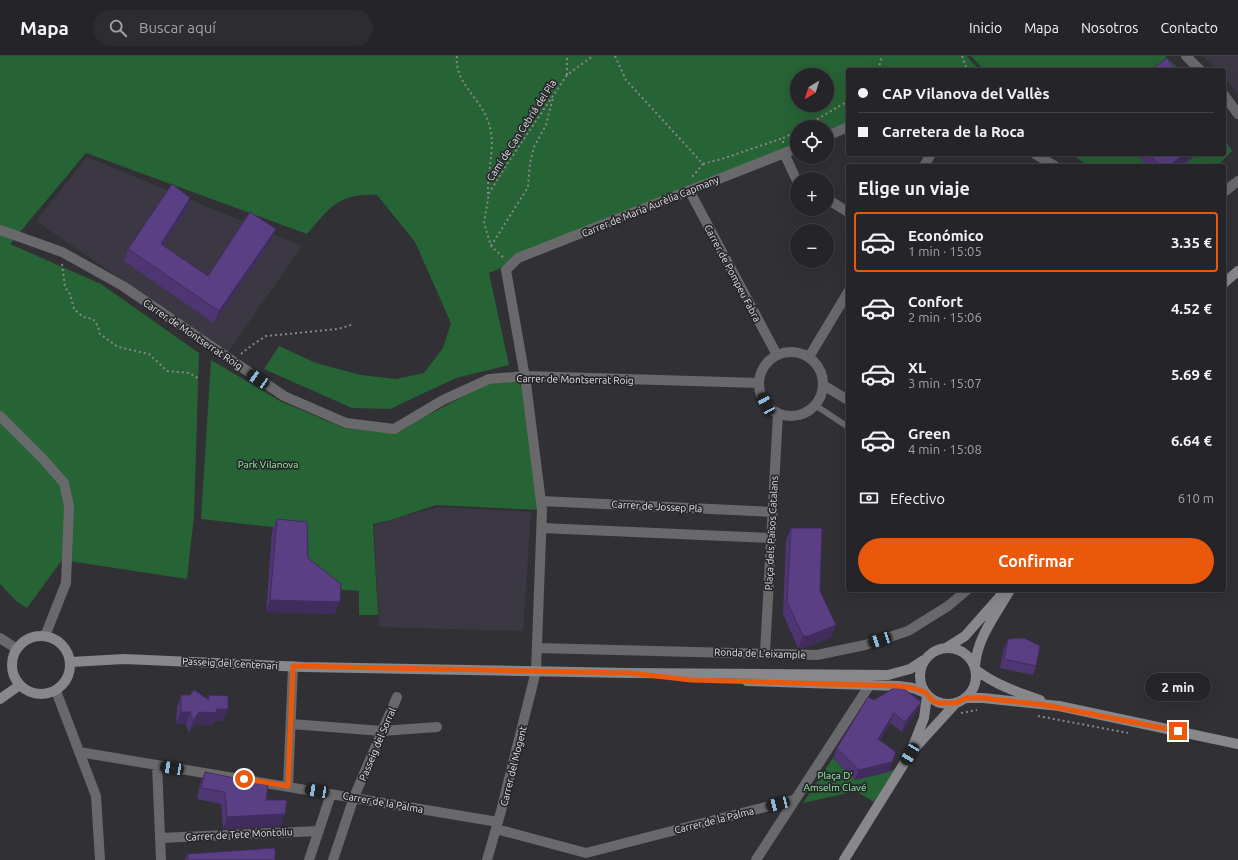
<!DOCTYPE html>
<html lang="es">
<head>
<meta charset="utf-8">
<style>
	:root { --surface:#252428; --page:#2d2c30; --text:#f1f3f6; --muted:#a3a4a8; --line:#424145; --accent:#ea580c }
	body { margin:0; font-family:Ubuntu,sans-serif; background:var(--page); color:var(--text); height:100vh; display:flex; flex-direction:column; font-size:15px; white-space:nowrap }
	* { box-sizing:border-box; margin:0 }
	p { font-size:13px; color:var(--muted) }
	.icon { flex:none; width:22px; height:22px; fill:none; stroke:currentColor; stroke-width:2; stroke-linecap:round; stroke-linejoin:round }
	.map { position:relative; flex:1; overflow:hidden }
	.panel { position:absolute; left:846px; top:108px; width:380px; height:428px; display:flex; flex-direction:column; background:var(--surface); border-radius:4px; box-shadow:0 4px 16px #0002,0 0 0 1px var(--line) }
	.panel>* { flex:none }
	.banner { position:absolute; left:846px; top:12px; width:380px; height:88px; border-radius:4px; box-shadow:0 4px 16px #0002,0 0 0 1px var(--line); display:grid; align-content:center; height:88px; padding:0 12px; background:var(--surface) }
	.needle { width:26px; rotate:218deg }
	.buttons { position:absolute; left:790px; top:12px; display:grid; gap:8px }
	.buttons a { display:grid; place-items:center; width:44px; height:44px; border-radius:50%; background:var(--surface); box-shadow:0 4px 16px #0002,0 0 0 1px var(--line); font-size:20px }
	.end { position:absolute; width:18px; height:18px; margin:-9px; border:5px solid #ea580c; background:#fff; box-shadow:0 0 0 2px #fff }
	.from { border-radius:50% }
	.bubble { position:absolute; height:28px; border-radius:14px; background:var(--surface); box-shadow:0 4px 16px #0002,0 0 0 1px var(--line); font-size:13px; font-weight:700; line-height:28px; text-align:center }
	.car { position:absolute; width:12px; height:24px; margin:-12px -6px; border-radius:5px; box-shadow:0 0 3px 1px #0007; background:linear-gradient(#222 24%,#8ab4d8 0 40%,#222 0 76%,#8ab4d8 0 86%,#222 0) }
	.banner b { display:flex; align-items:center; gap:14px; height:38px; font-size:15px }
	.banner b+b { border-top:1px solid var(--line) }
	.banner i { width:10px; height:10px; background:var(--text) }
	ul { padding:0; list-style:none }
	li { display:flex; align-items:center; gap:12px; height:60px; margin:0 8px 6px; padding:0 4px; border:2px solid transparent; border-radius:4px }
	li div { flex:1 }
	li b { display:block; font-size:15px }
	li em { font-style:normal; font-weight:700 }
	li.selected { border-color:var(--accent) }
	li>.icon { width:36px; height:36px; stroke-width:1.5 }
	h2 { padding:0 12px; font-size:18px; line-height:48px }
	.pay { display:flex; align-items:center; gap:10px; height:44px; padding:0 12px; font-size:15px }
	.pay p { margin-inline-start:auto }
	.action { display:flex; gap:8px; margin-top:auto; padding:8px 12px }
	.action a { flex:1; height:46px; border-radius:24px; background:var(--accent); color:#fff; font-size:16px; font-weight:700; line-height:46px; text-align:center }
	header { display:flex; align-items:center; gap:24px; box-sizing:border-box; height:56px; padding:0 20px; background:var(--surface); border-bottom:1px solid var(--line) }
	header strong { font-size:19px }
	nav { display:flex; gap:22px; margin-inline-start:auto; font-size:14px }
	.search { width:280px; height:36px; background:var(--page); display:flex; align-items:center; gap:10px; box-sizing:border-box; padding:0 14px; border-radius:22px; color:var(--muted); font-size:15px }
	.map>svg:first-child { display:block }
	.built { fill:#3c3843 }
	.green { fill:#266335; fill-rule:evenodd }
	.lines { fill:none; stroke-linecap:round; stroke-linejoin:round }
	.path { stroke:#88878b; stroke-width:2; stroke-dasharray:2 3; stroke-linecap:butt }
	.lane { stroke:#69686b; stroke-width:6 }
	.street { stroke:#69686b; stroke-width:10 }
	.secondary { stroke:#88878b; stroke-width:10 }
	.wall { fill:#4e3672 }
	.shaded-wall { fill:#402c5d }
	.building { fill:#5b3f85; stroke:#402c5d }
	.route { stroke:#ea580c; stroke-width:5 }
	.labels { text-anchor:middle; stroke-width:3.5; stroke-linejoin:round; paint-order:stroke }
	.street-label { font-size:10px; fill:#e3e2e5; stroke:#27262b }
	.park-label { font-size:10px; fill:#93f5a5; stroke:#27262b }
</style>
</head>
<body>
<header>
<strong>Mapa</strong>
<div class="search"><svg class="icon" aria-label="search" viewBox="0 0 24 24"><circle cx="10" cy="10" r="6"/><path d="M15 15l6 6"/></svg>Buscar aquí</div>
<nav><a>Inicio</a><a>Mapa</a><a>Nosotros</a><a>Contacto</a></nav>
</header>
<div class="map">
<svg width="1238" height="804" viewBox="0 0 1238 804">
	<rect width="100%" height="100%" fill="#313035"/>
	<path class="built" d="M 1203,0 L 1238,0 L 1238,37 L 1224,22 L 1224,14 L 1216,14 Z
		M 87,101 L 302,190 L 228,296 L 36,165 Z
		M 437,451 L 531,456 L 523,575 L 379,571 L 374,469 Z"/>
	<path class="green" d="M 0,0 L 967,0 L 979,14 L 848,14 L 848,70 L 827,79 L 827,71 L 797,71 L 797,91 L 489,217 L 509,309 L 456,322 L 390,353 L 352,352 L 264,313 L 279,290 L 316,307 L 361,319 L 396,323 L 424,317 L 443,292 L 451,267 L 415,186 L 377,139 C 338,137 330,152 307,178 L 86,97 L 10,188 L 101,228 L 199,297 L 194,460 L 187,523 L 62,504 L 27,552 L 16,545 L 0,528 ZM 797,19 L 827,19 L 827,49 L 797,49 Z
		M 971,0 L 1165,0 L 1180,14 L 984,14 Z
		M 1224,82 L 1232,95 L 1217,110 L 1089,110 L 1071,98 L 1224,98 Z
		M 211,304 L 280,345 L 344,372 L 391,377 L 436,355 L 486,328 L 517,325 L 527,337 L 542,454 L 436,449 L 391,464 L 373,468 L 378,559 L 359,559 L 359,535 L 331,533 L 308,512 L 307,475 L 201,463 Z
		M 833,702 L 855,724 L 894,714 L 874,746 L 856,735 L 803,747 Z"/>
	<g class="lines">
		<path class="path" d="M 457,0 C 454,26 480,42 488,65 C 497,89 487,113 488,138
			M 615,0 L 626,24 L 703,108 L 692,121
			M 962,0 L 967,14
			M 878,14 L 882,0
			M 567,19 L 567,0
			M 804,71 L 848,45
			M 783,87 L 783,82 L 797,75
			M 703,108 L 728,101 L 783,82
			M 491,190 L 528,131 L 530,107 L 534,91 L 546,69 L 553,42
			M 503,201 L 491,190 L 484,167 L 489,137 L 509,105 L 567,19 L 593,0
			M 62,208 L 65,231 L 70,238 L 74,253 L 83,261 L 93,263 L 98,270 L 100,278 L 118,291 L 149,298 L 167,315 L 189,317 L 198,322
			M 241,298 L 252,289 L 266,280 L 338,273 L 354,268
			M 961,657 L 977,654
			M 1038,660 L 1128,677"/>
		<path class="lane" d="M 815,349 L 848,371"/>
		<path class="street" d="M 1186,0 L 1200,14
			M 1224,39 L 1238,58
			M 827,80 L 848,71
			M 784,97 L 797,125
			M 1035,98 L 1055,110
			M 924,110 L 931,98
			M 689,134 L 777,299
			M 1224,136 L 1238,125
			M 827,143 L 848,156
			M 0,174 L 62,196 L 123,230 L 284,340 L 346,367 L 394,373 L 443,344 L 489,323 L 525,320 L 759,327
			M759 328a32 32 0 1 1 64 0a32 32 0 1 1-64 0Z
			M 809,301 L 848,236
			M 823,329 L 848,344
			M 0,360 L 44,404 L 64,427 L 69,450 L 66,527 L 45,580
			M 541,445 L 772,456
			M 542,472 L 771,482
			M 0,582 L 17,593
			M 537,592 L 817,599 L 865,589 L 908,575 L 948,550 L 967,534
			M 765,597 L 778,357
			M 56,635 L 96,740 L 100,804
			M 291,668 L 382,675 L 437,671
			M 79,696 L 498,766
			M 157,709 L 161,804
			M 288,730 L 293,610
			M 496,773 L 586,797 L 793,744
			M 160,782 L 319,775
			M 309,804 L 331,738
			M 333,804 L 354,741 L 397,641
			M 487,804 L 501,755 L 536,615 L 542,454 L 526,327 L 506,214 L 518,202 L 797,92
			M 756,804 L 869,630"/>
		<path class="secondary" d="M 1224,227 L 1238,215
			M12 609a29 29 0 1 1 58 0a29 29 0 1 1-58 0Z
			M920 620a28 28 0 1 1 56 0a28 28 0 1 1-56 0Z
			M 946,592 L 965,580 L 1003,537
			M 71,606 L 124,603 L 304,611 L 630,617 L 888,619 L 910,613 L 924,604
			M 975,610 C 977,582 996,558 1010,534
			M 976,614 C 996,629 1017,636 1040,644
			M 747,625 L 899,630 L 913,632 L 925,637
			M 966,642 L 983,642 L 1059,650 L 1238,688
			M 0,643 L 20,629
			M 914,693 L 956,647
			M 844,804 L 910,698 L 924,662 L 927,640"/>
	</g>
	<path class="wall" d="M 1137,98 L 1198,98 L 1181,110 L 1146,110 Z
		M 186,154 L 163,190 L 208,220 L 271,185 L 214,267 L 124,205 L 128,193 Z
		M 277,463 L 308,502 L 335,558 L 266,556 L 272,475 Z
		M 791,472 L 820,535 L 832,581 L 804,592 L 798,592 L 783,558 L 786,484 Z
		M 1008,583 L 1036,610 L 1033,619 L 1000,612 L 1004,592 Z
		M 181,639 L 208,643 L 209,639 L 228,653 L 223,665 L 214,665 L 212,669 L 195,668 L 189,677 L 186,668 L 176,668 L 177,651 Z
		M 874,644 L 921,646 L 917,655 L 902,676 L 890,667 L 880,684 L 889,716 L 855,724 L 833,702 L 837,692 Z
		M 205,716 L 266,744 L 285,758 L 281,770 L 223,773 L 221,748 L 197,743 L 200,728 Z
		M 187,798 L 275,804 L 185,804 Z"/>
	<path class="shaded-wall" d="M 1185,98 L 1198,98 L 1181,110 L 1168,110 Z
		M 190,142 L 186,154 L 156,200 L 161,188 Z
		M 276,173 L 271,185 L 214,267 L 219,255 Z
		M 270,544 L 340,546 L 335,558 L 266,556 Z
		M 836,569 L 832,581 L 804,592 L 798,592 L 803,580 Z
		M 921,646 L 917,655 L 902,676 L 905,666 Z
		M 217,653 L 228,653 L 223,665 L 214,665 L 212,669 L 195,668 L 189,677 L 193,665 L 199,656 Z
		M 181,656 L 190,656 L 186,668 L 176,668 Z
		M 894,657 L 890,667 L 875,693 L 878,683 Z
		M 896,696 L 889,716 L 855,724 L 859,714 Z
		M 285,758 L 281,770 L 223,773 L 227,761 Z"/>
	<path class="building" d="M 1167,2 L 1175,14 L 1151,14 Z
		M 1150,98 L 1185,98 L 1168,110 L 1159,110 Z
		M 172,128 L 190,142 L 161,188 L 208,220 L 250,156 L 276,173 L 219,255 L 128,193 Z
		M 277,463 L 307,466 L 308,502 L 341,528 L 340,546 L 270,544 Z
		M 791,472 L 822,472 L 820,535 L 836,569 L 808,580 L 803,580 L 787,546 Z
		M 1024,582 L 1040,590 L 1036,610 L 1004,603 L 1008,583 Z
		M 899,629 L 921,646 L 905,666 L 894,657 L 878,683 L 896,696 L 892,706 L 859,714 L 837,692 L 868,641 L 874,644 Z
		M 194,634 L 209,644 L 209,639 L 228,640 L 228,653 L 217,653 L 216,657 L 199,656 L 193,665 L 190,656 L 181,656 L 181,639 L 190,639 Z
		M 205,716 L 268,729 L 266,744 L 287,744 L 285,758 L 227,761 L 225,736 L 201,732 Z
		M 275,792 L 275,804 L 188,804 L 187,798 Z"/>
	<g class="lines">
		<path class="route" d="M 244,723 L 288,730 L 293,610 L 630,617 L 691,624 L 899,630 L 913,632 L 925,636 L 933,645 L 939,647 L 956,647 L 966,642 L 983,642 L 1045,649 L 1178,675"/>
	</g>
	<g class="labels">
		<g class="street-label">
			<text transform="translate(521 74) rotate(-57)" y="4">Camí de Can Cebriá del Pla</text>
			<text transform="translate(650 150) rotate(-22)" y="4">Carrer de Maria Aurèlia Capmany</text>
			<text transform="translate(733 217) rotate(62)" y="4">Carrer de Pompeu Fabra</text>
			<text transform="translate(193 278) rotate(34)" y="4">Carrer de Montserrat Roig</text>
			<text transform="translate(575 323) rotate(1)" y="4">Carrer de Montserrat Roig</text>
			<text transform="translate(657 450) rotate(3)" y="4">Carrer de Jossep Pla</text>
			<text transform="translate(771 477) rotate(-87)" y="4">Plaça dels Països Catalans</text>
			<text transform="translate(760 597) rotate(2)" y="4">Ronda de L'eixample</text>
			<text transform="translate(230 607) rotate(3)" y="4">Passeig del Centenari</text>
			<text transform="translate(377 688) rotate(-67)" y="4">Passeig del Sorral</text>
			<text transform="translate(513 710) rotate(-76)" y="4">Carrer del Mogent</text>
			<text transform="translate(383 746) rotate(10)" y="4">Carrer de la Palma</text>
			<text transform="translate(714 764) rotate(-14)" y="4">Carrer de la Palma</text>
			<text transform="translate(239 778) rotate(-3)" y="4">Carrer de Tete Montoliu</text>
		</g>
		<g class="park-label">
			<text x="268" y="412">Park Vilanova</text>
			<text x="835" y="723">Plaça D'<tspan x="835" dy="12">Amselm Clavé</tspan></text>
		</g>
	</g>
</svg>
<div class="buttons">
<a><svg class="needle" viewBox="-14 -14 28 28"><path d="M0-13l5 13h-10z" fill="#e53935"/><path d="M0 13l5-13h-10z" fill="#a3a4a8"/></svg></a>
<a><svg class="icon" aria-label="locate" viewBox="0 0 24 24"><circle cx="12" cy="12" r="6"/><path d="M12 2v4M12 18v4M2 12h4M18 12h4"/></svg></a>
<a>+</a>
<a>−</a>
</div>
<i class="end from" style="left:244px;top:723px"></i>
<i class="end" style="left:1178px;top:675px"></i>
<div class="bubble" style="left:1145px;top:617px;width:66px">2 min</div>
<i class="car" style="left:258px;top:323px;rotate:304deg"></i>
<i class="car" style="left:766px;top:348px;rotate:332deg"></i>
<i class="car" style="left:880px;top:584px;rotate:252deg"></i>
<i class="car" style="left:910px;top:698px;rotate:211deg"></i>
<i class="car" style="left:172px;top:712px;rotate:279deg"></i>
<i class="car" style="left:317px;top:735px;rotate:279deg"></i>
<i class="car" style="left:778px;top:748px;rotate:256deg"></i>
<div class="banner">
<b><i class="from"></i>CAP Vilanova del Vallès</b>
<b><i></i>Carretera de la Roca</b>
</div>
<section class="panel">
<h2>Elige un viaje</h2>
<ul>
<li class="selected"><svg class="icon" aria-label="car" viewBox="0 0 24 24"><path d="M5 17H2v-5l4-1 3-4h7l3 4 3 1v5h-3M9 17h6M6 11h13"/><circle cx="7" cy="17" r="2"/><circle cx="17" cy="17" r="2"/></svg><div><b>Económico</b><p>1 min · 15:05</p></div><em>3.35 €</em></li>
<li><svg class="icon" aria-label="car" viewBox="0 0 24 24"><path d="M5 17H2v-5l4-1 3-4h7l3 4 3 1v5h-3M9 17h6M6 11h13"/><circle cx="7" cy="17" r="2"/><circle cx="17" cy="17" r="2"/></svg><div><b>Confort</b><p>2 min · 15:06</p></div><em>4.52 €</em></li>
<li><svg class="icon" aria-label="car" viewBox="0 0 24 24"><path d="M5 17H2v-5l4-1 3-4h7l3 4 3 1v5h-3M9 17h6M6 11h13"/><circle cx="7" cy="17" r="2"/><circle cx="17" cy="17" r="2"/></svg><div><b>XL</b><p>3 min · 15:07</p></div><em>5.69 €</em></li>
<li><svg class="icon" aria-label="car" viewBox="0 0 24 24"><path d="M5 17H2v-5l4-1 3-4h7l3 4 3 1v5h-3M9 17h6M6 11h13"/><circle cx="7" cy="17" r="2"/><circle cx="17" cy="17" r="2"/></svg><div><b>Green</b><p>4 min · 15:08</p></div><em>6.64 €</em></li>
</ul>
<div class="pay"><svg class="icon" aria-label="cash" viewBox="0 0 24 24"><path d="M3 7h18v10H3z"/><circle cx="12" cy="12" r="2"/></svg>Efectivo<p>610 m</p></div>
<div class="action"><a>Confirmar</a></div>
</section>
</div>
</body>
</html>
